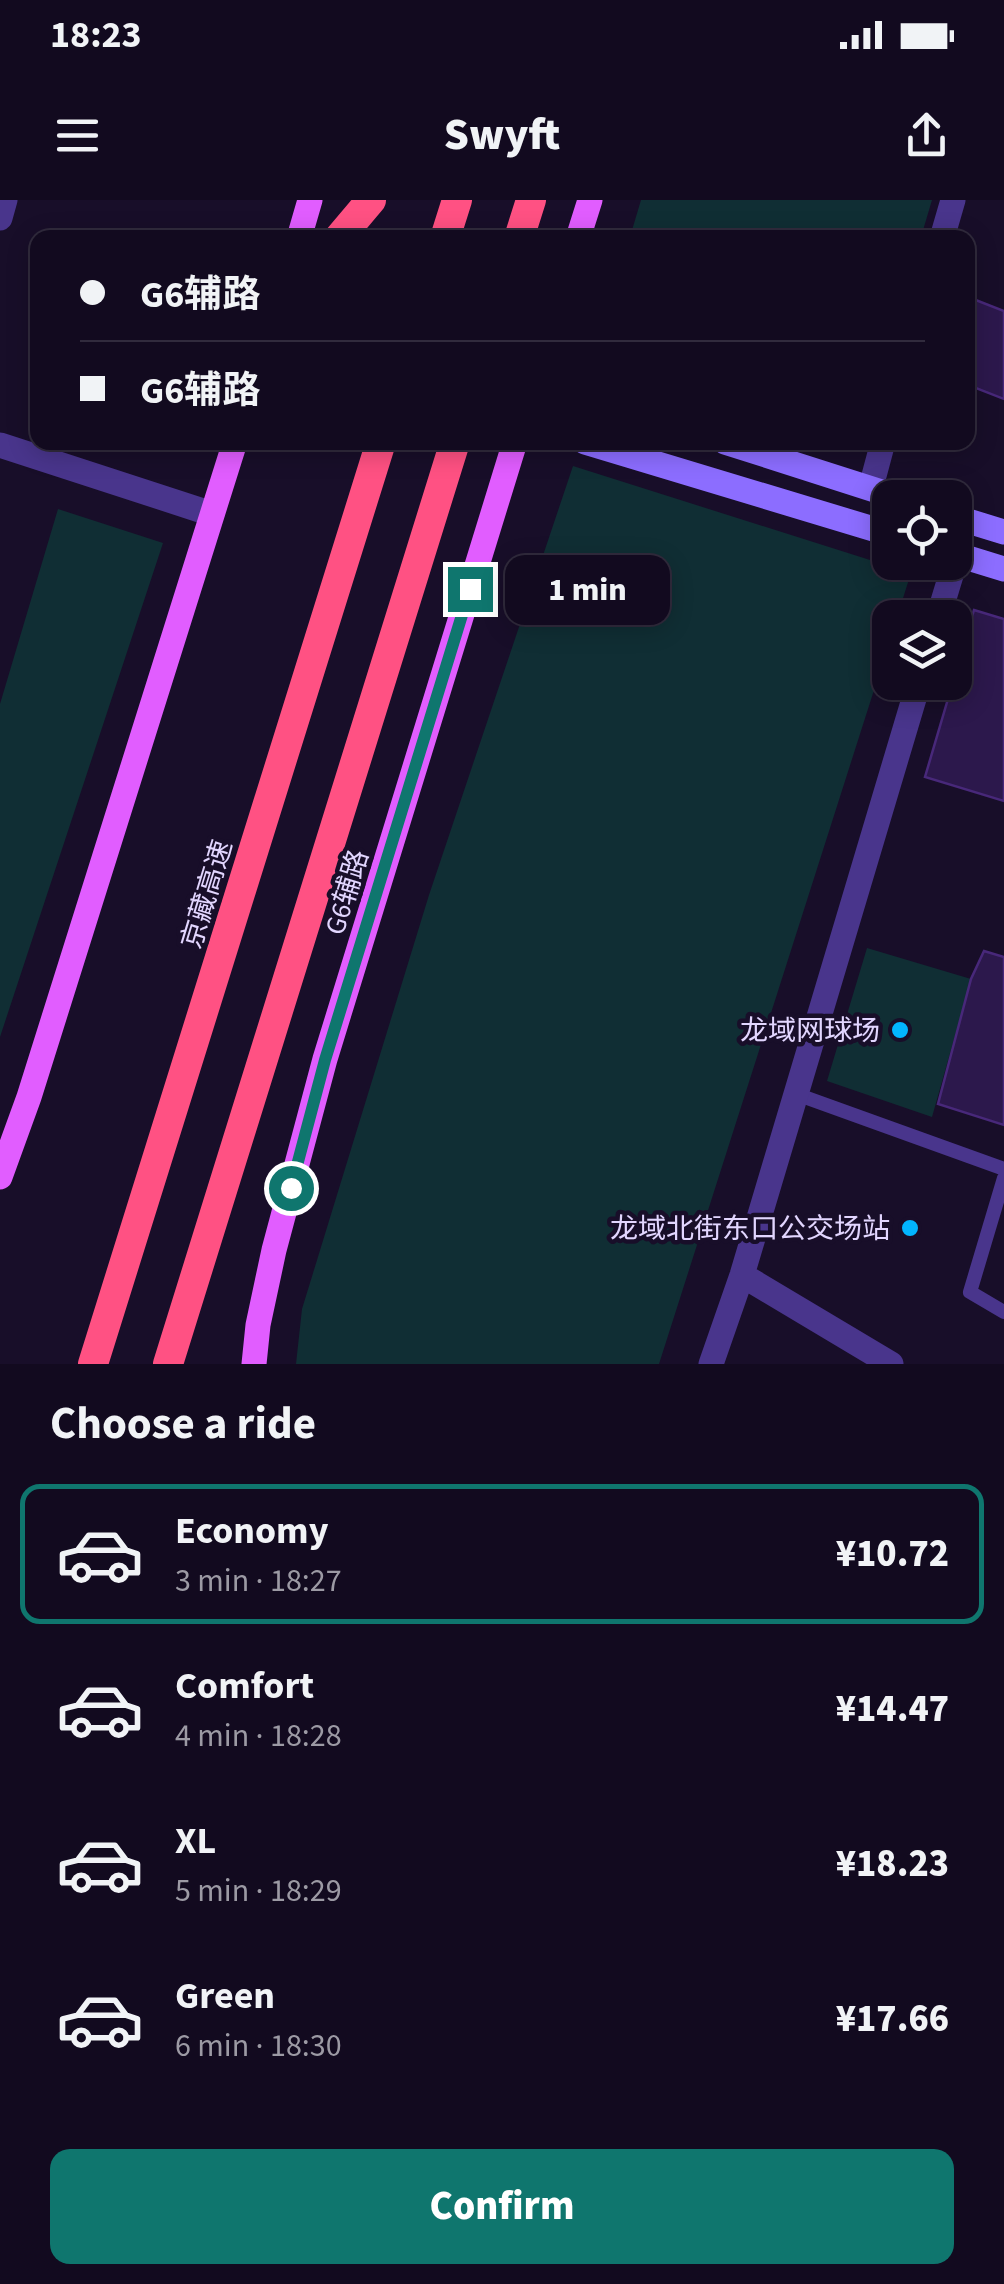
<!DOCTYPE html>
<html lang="en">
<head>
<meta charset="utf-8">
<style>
	:root { --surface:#120a1f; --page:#1f182c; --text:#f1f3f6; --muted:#9c9aa4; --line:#312b3d; --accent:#0f766e }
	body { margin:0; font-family:"Source Sans 3","Noto Sans SC",sans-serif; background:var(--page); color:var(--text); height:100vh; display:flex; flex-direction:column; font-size:38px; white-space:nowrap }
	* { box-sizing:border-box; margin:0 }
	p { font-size:32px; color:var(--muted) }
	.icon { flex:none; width:55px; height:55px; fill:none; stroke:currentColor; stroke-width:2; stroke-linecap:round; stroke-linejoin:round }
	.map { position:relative; height:1164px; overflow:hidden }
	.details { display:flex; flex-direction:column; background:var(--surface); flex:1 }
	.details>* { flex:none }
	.hud { position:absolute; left:30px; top:30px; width:945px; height:220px; border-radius:20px; box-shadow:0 5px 25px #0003,0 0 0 2px var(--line); display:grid; align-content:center; height:220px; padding:0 50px; background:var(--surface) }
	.buttons { position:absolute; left:872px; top:280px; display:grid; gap:20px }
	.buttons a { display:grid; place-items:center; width:100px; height:100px; border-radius:20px; background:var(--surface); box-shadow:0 5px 25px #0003,0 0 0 2px var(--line); font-size:50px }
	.end { position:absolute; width:45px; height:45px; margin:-22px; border:12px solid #0f766e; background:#fff; box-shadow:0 0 0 5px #fff }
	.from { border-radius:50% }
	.bubble { position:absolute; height:70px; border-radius:20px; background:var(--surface); box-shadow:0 5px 25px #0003,0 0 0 2px var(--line); font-size:32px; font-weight:800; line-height:70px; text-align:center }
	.hud b { display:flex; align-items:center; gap:35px; height:95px; font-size:38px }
	.hud b+b { border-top:2px solid var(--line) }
	.hud i { width:25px; height:25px; background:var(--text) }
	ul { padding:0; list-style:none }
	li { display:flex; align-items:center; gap:30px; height:140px; margin:0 20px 15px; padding:0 30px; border:5px solid transparent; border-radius:20px }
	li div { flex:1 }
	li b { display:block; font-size:38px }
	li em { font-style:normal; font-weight:800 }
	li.active { border-color:var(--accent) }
	li>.icon { width:90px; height:90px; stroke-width:1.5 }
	h2 { padding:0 50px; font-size:45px; line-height:120px }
	.button { display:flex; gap:20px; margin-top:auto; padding:20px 50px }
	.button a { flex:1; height:115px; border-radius:20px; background:var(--accent); color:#fff; font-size:40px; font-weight:800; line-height:115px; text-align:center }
	.status { display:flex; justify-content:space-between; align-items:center; height:70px; padding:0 50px; background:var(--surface); direction:ltr }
	.status svg { height:28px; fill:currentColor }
	header { display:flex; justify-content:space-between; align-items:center; height:130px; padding:0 50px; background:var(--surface); font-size:45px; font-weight:800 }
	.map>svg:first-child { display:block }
	.green { fill:#102e34 }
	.building { fill:#2c184c; stroke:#48287a; stroke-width:2.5 }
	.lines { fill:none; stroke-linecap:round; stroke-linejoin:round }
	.service { stroke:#49358c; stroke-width:14 }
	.minor { stroke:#49358c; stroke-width:25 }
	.tertiary { stroke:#49358c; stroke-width:25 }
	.secondary { stroke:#8c6dff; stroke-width:25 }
	.primary { stroke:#e15dff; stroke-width:25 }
	.motorway { stroke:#ff5183; stroke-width:30 }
	.route { stroke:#0f766e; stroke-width:12 }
	.poi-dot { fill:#02b5ff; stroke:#180e29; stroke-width:4 }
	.labels { text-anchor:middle; stroke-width:9; stroke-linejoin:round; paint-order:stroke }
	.street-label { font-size:28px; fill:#e2d6ff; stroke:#180e29 }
	.poi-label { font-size:28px; fill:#e2d6ff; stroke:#180e29; text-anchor:end }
</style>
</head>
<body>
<div class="status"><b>18:23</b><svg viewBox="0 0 49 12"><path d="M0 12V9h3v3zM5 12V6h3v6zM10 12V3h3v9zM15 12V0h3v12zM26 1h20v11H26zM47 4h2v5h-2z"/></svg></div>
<header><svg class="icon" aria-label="menu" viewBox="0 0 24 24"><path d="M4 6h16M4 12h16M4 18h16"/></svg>Swyft<svg class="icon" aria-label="share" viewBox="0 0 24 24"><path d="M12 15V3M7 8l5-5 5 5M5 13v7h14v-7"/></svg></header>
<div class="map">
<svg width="1004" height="1164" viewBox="0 0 1004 1164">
	<rect width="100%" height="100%" fill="#180e29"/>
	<path class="green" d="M 641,0 L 932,0 L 921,37 L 630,37 Z
		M 573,266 L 911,373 L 897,417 L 890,418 L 890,440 L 659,1164 L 296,1164 L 302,1109 L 429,695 Z
		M 58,309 L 163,343 L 0,837 L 0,504 Z
		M 867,748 L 971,779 L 932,917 L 827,881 Z"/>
	<path class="building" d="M 968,97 L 1004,111 L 1004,199 L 968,185 Z
		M 974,410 L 1004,419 L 1004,601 L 925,577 L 953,482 L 955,482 L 955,474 Z
		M 984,751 L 1004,757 L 1004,925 L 938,904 L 971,779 Z"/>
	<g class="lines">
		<path class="service" d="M 796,894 L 1004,969
			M 1004,978 L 970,1092 L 1004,1112"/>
		<path class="minor" d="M 0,18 L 5,0
			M 942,38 L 953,0
			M 0,245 L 212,314
			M 871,287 L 883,242"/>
		<path class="tertiary" d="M 938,418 L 955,362
			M 742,1075 L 891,1164
			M 711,1164 L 742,1075 L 919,482"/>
		<path class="secondary" d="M 585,242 L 890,334
			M 725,242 L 900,298
			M 955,317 L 1004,332
			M 955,354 L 1004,369"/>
		<path class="primary" d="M 299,38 L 310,0
			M 578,38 L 590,0
			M 0,977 L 29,897 L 235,242
			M 254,1164 L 258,1125 L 274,1050 L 325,859 L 515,242"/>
		<path class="motorway" d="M 339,38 L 371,0
			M 445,38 L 457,0
			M 519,38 L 531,0
			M 93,1164 L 381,242
			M 168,1164 L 455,242"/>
	</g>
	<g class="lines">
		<path class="route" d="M 291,988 L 325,860 L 470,389"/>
	</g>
	<g class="poi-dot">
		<circle cx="900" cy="830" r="10"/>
		<circle cx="910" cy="1028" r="10"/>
	</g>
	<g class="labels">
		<g class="street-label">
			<text transform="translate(346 692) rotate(-73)" y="10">G6辅路</text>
			<text transform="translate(206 694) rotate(-73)" y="10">京藏高速</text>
		</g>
		<g class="poi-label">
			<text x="880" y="840">龙域网球场</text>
			<text x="890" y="1038">龙域北街东口公交场站</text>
		</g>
	</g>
</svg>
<div class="buttons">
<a><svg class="icon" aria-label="locate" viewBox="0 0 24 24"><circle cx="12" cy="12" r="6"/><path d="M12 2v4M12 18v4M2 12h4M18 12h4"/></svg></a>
<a><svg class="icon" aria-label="layers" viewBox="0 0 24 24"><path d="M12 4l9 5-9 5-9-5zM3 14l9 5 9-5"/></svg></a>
</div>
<i class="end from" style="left:291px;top:988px"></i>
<i class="end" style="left:470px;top:389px"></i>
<div class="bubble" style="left:505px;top:355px;width:165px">1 min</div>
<div class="hud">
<b><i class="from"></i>G6辅路</b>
<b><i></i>G6辅路</b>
</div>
</div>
<section class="details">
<h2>Choose a ride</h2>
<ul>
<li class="active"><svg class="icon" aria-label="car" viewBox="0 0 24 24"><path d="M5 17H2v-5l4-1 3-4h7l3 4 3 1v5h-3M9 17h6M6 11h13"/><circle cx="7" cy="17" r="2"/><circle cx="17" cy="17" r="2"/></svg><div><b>Economy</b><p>3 min · 18:27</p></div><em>¥10.72</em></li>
<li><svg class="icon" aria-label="car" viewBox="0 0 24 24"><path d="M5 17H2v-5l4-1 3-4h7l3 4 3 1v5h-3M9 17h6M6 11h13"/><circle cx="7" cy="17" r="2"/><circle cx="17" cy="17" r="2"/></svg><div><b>Comfort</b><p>4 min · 18:28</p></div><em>¥14.47</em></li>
<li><svg class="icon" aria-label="car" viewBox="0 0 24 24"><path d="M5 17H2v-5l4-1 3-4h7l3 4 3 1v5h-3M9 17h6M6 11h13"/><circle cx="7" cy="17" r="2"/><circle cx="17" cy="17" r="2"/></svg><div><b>XL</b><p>5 min · 18:29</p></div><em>¥18.23</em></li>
<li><svg class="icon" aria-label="car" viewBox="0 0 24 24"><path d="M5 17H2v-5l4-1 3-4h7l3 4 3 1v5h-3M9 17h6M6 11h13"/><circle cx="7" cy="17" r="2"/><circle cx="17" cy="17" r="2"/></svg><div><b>Green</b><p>6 min · 18:30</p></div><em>¥17.66</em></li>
</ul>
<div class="button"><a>Confirm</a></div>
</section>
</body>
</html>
